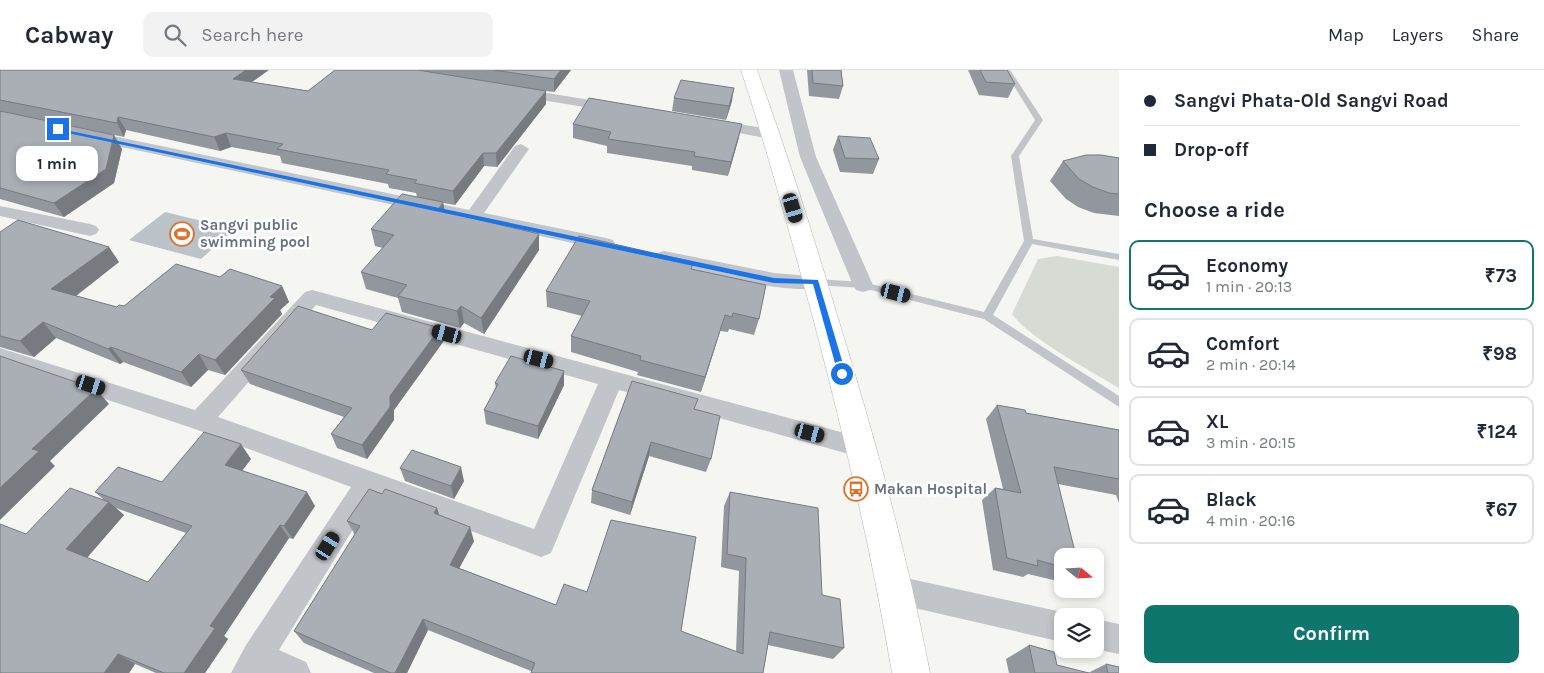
<!DOCTYPE html>
<html lang="en">
<head>
<meta charset="utf-8">
<style>
	:root { --surface:#fff; --page:#f2f2f3; --text:#1f2937; --muted:#747a83; --line:#e0e1e3; --accent:#0f766e }
	body { margin:0; font-family:Karla,sans-serif; background:var(--page); color:var(--text); height:100vh; display:flex; flex-direction:column; font-size:19px; white-space:nowrap }
	* { box-sizing:border-box; margin:0 }
	p { font-size:16px; color:var(--muted) }
	.icon { flex:none; width:28px; height:28px; fill:none; stroke:currentColor; stroke-width:2; stroke-linecap:round; stroke-linejoin:round }
	.map { position:relative; flex:1; overflow:hidden }
	.sheet { display:flex; flex-direction:column; background:var(--surface); width:425px }
	.sheet>* { flex:none }
	.hud { display:grid; align-content:center; height:110px; padding:0 25px; background:var(--surface) }
	.needle { width:32px; rotate:108deg }
	.tools { position:absolute; left:1054px; top:478px; display:grid; gap:10px }
	.tools a { display:grid; place-items:center; width:50px; height:50px; border-radius:10px; background:var(--surface); box-shadow:0 2px 8px #0003; font-size:25px }
	.end { position:absolute; width:22px; height:22px; margin:-11px; border:6px solid #1a73e8; background:#fff; box-shadow:0 0 0 2px #fff }
	.from { border-radius:50% }
	.bubble { position:absolute; height:35px; border-radius:10px; background:var(--surface); box-shadow:0 2px 8px #0003; font-size:16px; font-weight:700; line-height:35px; text-align:center }
	.car { position:absolute; width:15px; height:30px; margin:-15px -8px; border-radius:6px; box-shadow:0 0 4px 1px #0007; background:linear-gradient(#222 24%,#8ab4d8 0 40%,#222 0 76%,#8ab4d8 0 86%,#222 0) }
	.hud b { display:flex; align-items:center; gap:18px; height:48px; font-size:19px }
	.hud b+b { border-top:1px solid var(--line) }
	.hud i { width:12px; height:12px; background:var(--text) }
	ul { padding:0; list-style:none }
	li { display:flex; align-items:center; gap:15px; height:70px; margin:0 10px 8px; padding:0 15px; border:2px solid var(--line); border-radius:10px }
	li div { flex:1 }
	li b { display:block; font-size:19px }
	li em { font-style:normal; font-weight:700 }
	li.on { border-color:var(--accent) }
	li>.icon { width:45px; height:45px; stroke-width:1.5 }
	h2 { padding:0 25px; font-size:22px; line-height:60px }
	.cta { display:flex; gap:10px; margin-top:auto; padding:10px 25px }
	.cta a { flex:1; height:58px; border-radius:10px; background:var(--accent); color:#fff; font-size:20px; font-weight:700; line-height:58px; text-align:center }
	header { display:flex; align-items:center; gap:30px; box-sizing:border-box; height:70px; padding:0 25px; background:var(--surface); border-bottom:1px solid var(--line) }
	header strong { font-size:24px }
	nav { display:flex; gap:28px; margin-inline-start:auto; font-size:18px }
	.search { width:350px; height:45px; background:var(--page); display:flex; align-items:center; gap:12px; box-sizing:border-box; padding:0 18px; border-radius:10px; color:var(--muted); font-size:19px }
	main { display:flex; flex:1; min-height:0 }
	.map>svg:first-child { display:block }
	.green { fill:#d6dcd4 }
	.water { fill:#bbc3c9 }
	.lines { fill:none; stroke-linecap:round; stroke-linejoin:round }
	.secondary-casing { stroke:#b4b7bc; stroke-width:1 }
	.service { fill:#c1c4c8; fill-rule:evenodd }
	.minor { fill:#c1c4c8; fill-rule:evenodd }
	.secondary { fill:#fff; fill-rule:evenodd }
	.wall { fill:#92969d; fill-rule:evenodd }
	.shaded-wall { fill:#777a7f }
	.building { fill:#aaafb6; stroke:#777a7f }
	.route { fill:#1a73e8 }
	.labels { text-anchor:middle; stroke-width:5; stroke-linejoin:round; paint-order:stroke }
	.poi-label { font-size:15px; font-weight:bold; fill:#667182; stroke:#fff; text-anchor:start }
</style>
</head>
<body>
<header>
<strong>Cabway</strong>
<div class="search"><svg class="icon" aria-label="search" viewBox="0 0 24 24"><circle cx="10" cy="10" r="6"/><path d="M15 15l6 6"/></svg>Search here</div>
<nav><a>Map</a><a>Layers</a><a>Share</a></nav>
</header>
<main>
<div class="map">
<svg width="1119" height="603" viewBox="0 0 1119 603">
	<rect width="100%" height="100%" fill="#f5f6f2"/>
	<path class="green" d="M 1057,186 L 1119,197 L 1119,318 C 1091,301 1030,269 1012,244 L 1038,189 Z"/>
	<path class="water" d="M 165,142 L 235,159 L 201,189 L 129,170 Z"/>
	<g class="lines">
		<g class="secondary-casing">
			<path id="secondary" d="M 741,0 L 757,0 C 787,82 813,165 838,248 C 874,365 907,483 930,603 L 892,603 C 872,483 844,365 813,248 C 790,165 768,82 741,0 Z"/>
		</g>
		<path class="service" d="M 1004,0 L 1010,0 L 1043,50 L 1019,86 L 1033,169 L 1119,184 L 1119,190 L 1032,174 L 993,245 L 1119,326 L 1119,337 L 984,249 L 863,218 L 815,215 L 810,212 L 815,209 L 863,212 L 984,242 L 1024,171 L 1011,86 L 1035,50 Z"/>
		<path class="minor" d="M 779,0 L 793,0 L 816,87 L 873,215 L 870,220 L 863,222 L 856,220 L 853,215 L 800,87 Z
			M 516,18 L 615,34 L 622,38 L 615,42 L 511,25 L 509,22 Z
			M 711,50 L 771,59 L 779,64 L 771,69 L 706,57 L 704,54 L 706,51 Z
			M 89,61 L 469,140 L 515,76 L 521,74 L 529,79 L 484,143 L 606,168 L 613,170 L 615,174 L 613,178 L 606,180 L 84,69 L 81,66 L 84,63 Z
			M 0,136 L 90,154 L 96,156 L 99,160 L 96,164 L 90,166 L 0,146 Z
			M 664,181 L 774,203 L 822,207 L 825,212 L 822,217 C 789,226 693,201 657,191 L 655,187 L 657,183 Z
			M 312,220 L 863,368 L 872,371 L 875,378 L 872,385 L 863,388 L 619,320 L 551,483 L 541,487 L 374,425 L 279,580 L 306,592 L 311,603 L 231,603 L 246,575 L 351,417 L 192,358 L 0,294 L 0,278 L 195,340 L 305,222 ZM 316,235 L 598,314 L 534,459 L 218,347 Z
			M 897,506 L 1062,542 L 1073,546 L 1062,546 L 1062,572 L 897,534 L 887,530 L 882,520 L 887,510 Z
			M 1095,549 L 1119,554 L 1119,584 L 1094,579 Z"/>
		<use href="#secondary" class="secondary"/>
	</g>
	<path class="wall" d="M 0,0 L 252,12 L 308,21 L 335,0 L 571,0 L 554,22 L 546,21 L 546,34 L 497,97 L 484,96 L 455,135 L 443,133 L 445,141 L 539,180 L 484,264 L 464,253 L 460,258 L 402,242 L 398,228 L 366,219 L 361,202 L 383,178 L 375,176 L 371,159 L 417,127 L 416,123 L 389,118 L 388,114 L 282,93 L 280,86 L 231,77 L 220,81 L 126,60 L 124,67 L 0,41 L 122,79 L 114,113 L 64,147 L 0,129 Z
		M 807,0 L 841,0 L 843,16 L 839,29 L 809,26 Z
		M 968,0 L 1007,0 L 1015,14 L 1008,28 L 979,25 Z
		M 674,28 L 732,31 L 726,50 L 672,41 Z
		M 573,54 L 739,67 L 728,106 L 692,100 L 692,96 L 607,83 L 607,76 L 573,68 Z
		M 838,66 L 879,89 L 873,104 L 840,102 L 833,80 Z
		M 1119,88 L 1119,146 L 1094,143 L 1078,137 L 1066,129 L 1050,111 L 1063,91 Z
		M 0,162 L 119,192 L 76,226 L 117,237 L 124,236 L 220,207 L 282,216 L 289,232 L 280,240 L 282,244 L 225,305 L 208,300 L 191,317 L 123,292 L 120,294 L 56,268 L 34,287 L 0,277 Z
		M 692,199 L 759,249 L 754,265 L 729,259 L 728,262 L 720,261 L 701,322 L 637,305 L 638,302 L 571,282 L 571,266 L 582,246 L 547,237 L 546,221 Z
		M 440,258 L 443,272 L 394,340 L 394,350 L 367,389 L 337,378 L 331,364 L 344,347 L 250,314 L 241,300 L 372,260 Z
		M 632,311 L 695,340 L 711,389 L 706,402 L 649,386 L 630,445 L 591,433 L 592,420 Z
		M 495,313 L 564,315 L 538,369 L 486,354 L 484,340 L 496,319 Z
		M 997,335 L 1026,343 L 1119,360 L 1119,433 L 1116,425 L 1058,414 L 1062,486 L 1062,512 L 1028,504 L 1023,507 L 993,500 L 982,430 L 995,418 L 1003,419 L 986,349 Z
		M 251,389 L 242,400 L 315,436 L 293,469 L 289,468 L 224,566 L 228,569 L 205,603 L 156,603 L 135,594 L 129,603 L 26,464 L 103,429 L 95,422 L 162,412 ZM 116,438 L 186,463 L 148,512 L 87,488 L 124,445 Z
		M 400,398 L 464,411 L 454,429 L 405,411 Z
		M 730,422 L 822,525 L 844,578 L 833,589 L 768,575 L 763,603 L 531,601 L 428,560 L 407,603 L 374,603 L 304,573 L 294,561 L 355,465 L 347,451 L 382,424 L 437,438 L 439,445 L 474,471 L 459,498 L 556,535 L 681,561 L 736,582 L 739,501 L 721,497 L 724,436 Z
		M 1029,575 L 1057,595 L 1088,603 L 1106,594 L 1119,603 L 1009,603 L 1006,589 Z"/>
	<path class="shaded-wall" d="M 246,0 L 269,0 L 238,22 L 233,9 Z
		M 561,0 L 571,0 L 554,22 L 554,9 Z
		M 734,18 L 732,31 L 726,50 L 729,36 Z
		M 546,21 L 546,34 L 497,97 L 496,83 Z
		M 118,47 L 126,60 L 124,67 L 117,53 Z
		M 742,54 L 739,67 L 728,106 L 731,92 Z
		M 226,63 L 231,77 L 220,81 L 214,67 Z
		M 114,65 L 122,79 L 114,113 L 64,147 L 54,133 Z
		M 483,83 L 484,96 L 455,135 L 453,121 Z
		M 443,132 L 446,149 L 438,140 Z
		M 539,164 L 539,180 L 484,264 L 481,248 Z
		M 109,177 L 119,192 L 64,235 L 51,219 Z
		M 282,216 L 289,232 L 280,240 L 282,244 L 225,305 L 215,290 L 270,227 Z
		M 461,236 L 464,253 L 460,258 L 457,241 Z
		M 725,245 L 720,261 L 701,322 L 705,307 Z
		M 43,252 L 56,268 L 34,287 L 20,271 Z
		M 440,258 L 443,272 L 394,340 L 394,350 L 367,389 L 362,375 L 390,326 Z
		M 111,277 L 123,292 L 120,294 L 108,279 Z
		M 199,284 L 208,300 L 191,317 L 181,302 Z
		M 564,301 L 564,315 L 538,369 L 538,356 Z
		M 96,319 L 109,334 L 50,391 L 55,396 L 0,450 L 0,418 L 32,379 Z
		M 651,372 L 649,386 L 630,445 L 632,432 Z
		M 241,374 L 251,389 L 236,409 L 225,395 Z
		M 461,397 L 464,411 L 454,429 L 451,416 Z
		M 307,422 L 315,436 L 293,469 L 284,456 Z
		M 109,432 L 124,445 L 83,492 L 66,479 Z
		M 437,438 L 441,452 L 434,443 Z
		M 280,455 L 289,468 L 224,566 L 228,569 L 205,603 L 184,603 L 210,556 Z
		M 470,457 L 474,471 L 454,508 L 450,495 Z
		M 423,549 L 428,560 L 407,603 L 395,603 Z
		M 118,584 L 135,594 L 129,603 L 104,603 Z"/>
	<path class="building" d="M 0,0 L 246,0 L 233,9 L 308,21 L 335,0 L 418,0 L 546,21 L 496,83 L 483,83 L 453,121 L 414,113 L 417,110 L 386,104 L 389,100 L 277,79 L 283,74 L 226,63 L 214,67 L 118,47 L 117,53 L 0,30 Z
		M 494,0 L 561,0 L 554,9 Z
		M 812,0 L 841,0 L 843,16 L 813,13 Z
		M 980,0 L 1007,0 L 1015,14 L 986,12 Z
		M 681,10 L 734,18 L 729,36 L 674,28 Z
		M 589,28 L 742,54 L 731,92 L 694,86 L 695,82 L 608,69 L 611,62 L 573,54 Z
		M 0,41 L 114,65 L 106,99 L 54,133 L 0,118 Z
		M 838,66 L 870,68 L 879,89 L 845,88 Z
		M 1086,85 L 1101,85 L 1119,88 L 1119,124 L 1109,123 L 1093,117 L 1079,109 L 1063,91 Z
		M 402,124 L 443,132 L 438,140 L 539,164 L 481,248 L 461,236 L 457,241 L 398,226 L 407,215 L 361,202 L 394,165 L 371,159 Z
		M 18,150 L 109,177 L 51,219 L 117,237 L 119,235 L 124,236 L 176,194 L 220,207 L 230,199 L 282,216 L 270,227 L 275,228 L 215,290 L 199,284 L 181,302 L 111,277 L 108,279 L 43,252 L 20,271 L 0,266 L 0,162 Z
		M 579,166 L 693,192 L 691,199 L 766,215 L 759,249 L 733,243 L 732,247 L 725,245 L 705,307 L 640,290 L 641,286 L 571,266 L 590,231 L 546,221 Z
		M 298,236 L 372,260 L 386,243 L 440,258 L 390,326 L 390,337 L 362,375 L 331,364 L 352,338 L 241,300 Z
		M 0,286 L 96,319 L 32,379 L 39,381 L 0,418 Z
		M 511,286 L 564,301 L 538,356 L 484,340 L 498,314 L 495,313 Z
		M 632,311 L 698,329 L 694,339 L 720,346 L 711,389 L 651,372 L 632,432 L 592,420 Z
		M 997,335 L 1025,340 L 1026,343 L 1119,360 L 1119,409 L 1054,397 L 1076,486 L 1062,486 L 1062,497 L 1037,490 L 1038,496 L 1007,488 L 995,418 L 1021,423 Z
		M 204,362 L 241,374 L 225,395 L 307,422 L 284,456 L 280,455 L 210,556 L 215,558 L 184,603 L 164,603 L 118,584 L 104,603 L 0,603 L 0,454 L 26,464 L 70,418 L 109,432 L 66,479 L 148,512 L 192,456 L 95,422 L 118,397 L 162,412 Z
		M 412,380 L 461,397 L 451,416 L 400,398 Z
		M 369,419 L 382,424 L 385,419 L 437,438 L 434,443 L 470,457 L 450,495 L 556,535 L 564,514 L 587,522 L 611,450 L 696,467 L 681,561 L 743,584 L 746,488 L 727,484 L 730,422 L 818,438 L 822,525 L 840,529 L 844,578 L 770,562 L 763,603 L 531,603 L 535,593 L 423,549 L 395,603 L 391,603 L 294,561 L 360,456 L 347,451 Z
		M 1029,575 L 1054,582 L 1057,595 L 1089,603 L 1035,603 Z
		M 1106,594 L 1119,597 L 1119,603 L 1108,603 Z"/>
	<path class="route" d="M 56,58 L 774,208 L 818,210 L 846,304 L 842,307 L 838,304 L 813,214 L 774,213 L 58,61 Z"/>
	<defs>
		<g id="stadium-ring" transform="scale(1.25)"><circle r="9.5" fill="#fff" stroke="#db722d" stroke-width="1.5"/><path d="M0-5a6.5 5 0 1 0 0 10a6.5 5 0 1 0 0-10ZM-3.5-1.8h7v3.6h-7Z" fill="#db722d"/></g>
		<g id="bus-ring" transform="scale(1.25)"><circle r="9.5" fill="#fff" stroke="#db722d" stroke-width="1.5"/><path d="M-5-6H5V4H4V6H2V4H-2V6H-4V4H-5ZM-3.5-4V0h7V-4ZM-3.5 1.2v1.5H-2V1.2ZM2 1.2v1.5H3.5V1.2Z" fill="#db722d"/></g>
	</defs>
	<g fill-rule="evenodd">
		<use href="#stadium-ring" x="182" y="164"/>
		<use href="#bus-ring" x="856" y="419"/>
	</g>
	<g class="labels">
		<g class="poi-label">
			<text x="200" y="160">Sangvi public<tspan x="200" dy="17">swimming pool</tspan></text>
			<text x="874" y="424">Makan Hospital</text>
		</g>
	</g>
</svg>
<div class="tools">
<a><svg class="needle" viewBox="-14 -14 28 28"><path d="M0-13l5 13h-10z" fill="#e53935"/><path d="M0 13l5-13h-10z" fill="#747a83"/></svg></a>
<a><svg class="icon" aria-label="layers" viewBox="0 0 24 24"><path d="M12 4l9 5-9 5-9-5zM3 14l9 5 9-5"/></svg></a>
</div>
<i class="end from" style="left:842px;top:304px"></i>
<i class="end" style="left:58px;top:59px"></i>
<div class="bubble" style="left:16px;top:76px;width:82px">1 min</div>
<i class="car" style="left:793px;top:138px;rotate:163deg"></i>
<i class="car" style="left:896px;top:223px;rotate:104deg"></i>
<i class="car" style="left:447px;top:264px;rotate:285deg"></i>
<i class="car" style="left:539px;top:289px;rotate:105deg"></i>
<i class="car" style="left:91px;top:315px;rotate:108deg"></i>
<i class="car" style="left:810px;top:363px;rotate:105deg"></i>
<i class="car" style="left:328px;top:476px;rotate:32deg"></i>
</div>
<section class="sheet">
<div class="hud">
<b><i class="from"></i>Sangvi Phata-Old Sangvi Road</b>
<b><i></i>Drop-off</b>
</div>
<h2>Choose a ride</h2>
<ul>
<li class="on"><svg class="icon" aria-label="car" viewBox="0 0 24 24"><path d="M5 17H2v-5l4-1 3-4h7l3 4 3 1v5h-3M9 17h6M6 11h13"/><circle cx="7" cy="17" r="2"/><circle cx="17" cy="17" r="2"/></svg><div><b>Economy</b><p>1 min · 20:13</p></div><em>₹73</em></li>
<li><svg class="icon" aria-label="car" viewBox="0 0 24 24"><path d="M5 17H2v-5l4-1 3-4h7l3 4 3 1v5h-3M9 17h6M6 11h13"/><circle cx="7" cy="17" r="2"/><circle cx="17" cy="17" r="2"/></svg><div><b>Comfort</b><p>2 min · 20:14</p></div><em>₹98</em></li>
<li><svg class="icon" aria-label="car" viewBox="0 0 24 24"><path d="M5 17H2v-5l4-1 3-4h7l3 4 3 1v5h-3M9 17h6M6 11h13"/><circle cx="7" cy="17" r="2"/><circle cx="17" cy="17" r="2"/></svg><div><b>XL</b><p>3 min · 20:15</p></div><em>₹124</em></li>
<li><svg class="icon" aria-label="car" viewBox="0 0 24 24"><path d="M5 17H2v-5l4-1 3-4h7l3 4 3 1v5h-3M9 17h6M6 11h13"/><circle cx="7" cy="17" r="2"/><circle cx="17" cy="17" r="2"/></svg><div><b>Black</b><p>4 min · 20:16</p></div><em>₹67</em></li>
</ul>
<div class="cta"><a>Confirm</a></div>
</section>
</main>
</body>
</html>
